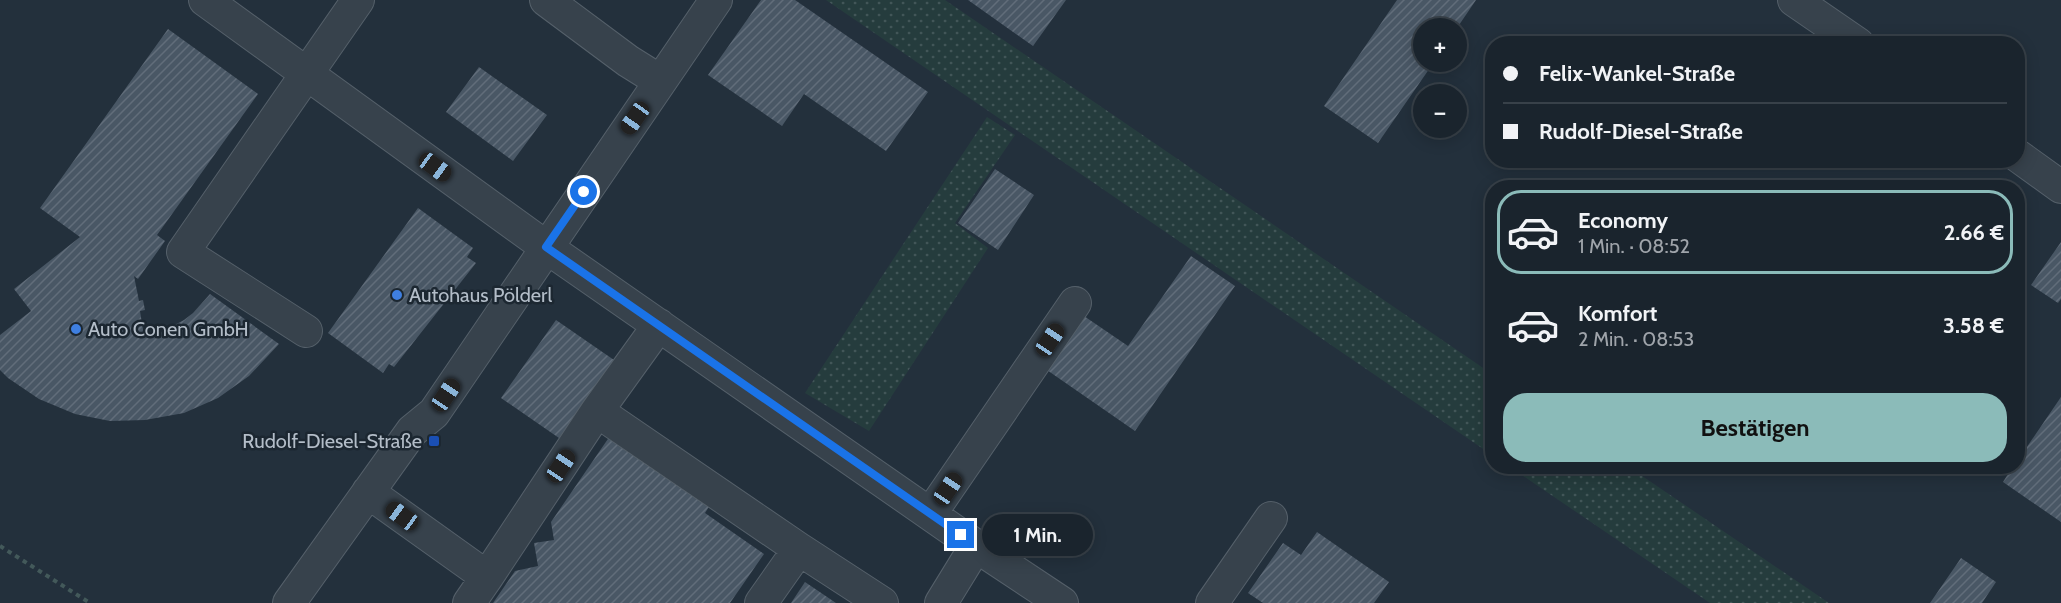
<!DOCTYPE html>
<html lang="de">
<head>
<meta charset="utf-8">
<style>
	:root { --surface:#1a242d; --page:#273039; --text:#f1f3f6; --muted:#9fa4aa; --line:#384149; --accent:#8bbbb9 }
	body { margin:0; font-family:Cabin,sans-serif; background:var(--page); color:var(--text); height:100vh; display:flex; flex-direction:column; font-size:22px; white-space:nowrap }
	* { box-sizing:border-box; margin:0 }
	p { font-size:20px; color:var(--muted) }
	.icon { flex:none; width:33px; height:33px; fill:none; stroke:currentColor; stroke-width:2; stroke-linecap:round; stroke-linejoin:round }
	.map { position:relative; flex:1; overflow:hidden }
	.drawer { position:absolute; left:1485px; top:180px; width:540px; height:294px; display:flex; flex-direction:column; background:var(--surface); border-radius:24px; box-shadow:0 3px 15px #0003,0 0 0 2px var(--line) }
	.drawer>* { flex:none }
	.top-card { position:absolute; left:1485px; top:36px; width:540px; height:132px; border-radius:24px; box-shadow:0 3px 15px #0003,0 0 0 2px var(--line); display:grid; align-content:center; height:132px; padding:0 18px; background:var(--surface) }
	.buttons { position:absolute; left:1413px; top:18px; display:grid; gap:12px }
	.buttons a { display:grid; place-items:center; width:54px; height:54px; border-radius:50%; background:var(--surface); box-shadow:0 3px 15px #0003,0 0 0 2px var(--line); font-size:30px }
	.end { position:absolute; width:27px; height:27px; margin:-14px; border:8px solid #1a73e8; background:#fff; box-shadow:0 0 0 3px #fff }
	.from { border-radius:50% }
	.bubble { position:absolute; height:42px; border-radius:21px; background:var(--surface); box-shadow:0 3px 15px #0003,0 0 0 2px var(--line); font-size:20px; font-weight:800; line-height:42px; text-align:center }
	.car { position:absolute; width:18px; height:36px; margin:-18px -9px; border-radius:8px; box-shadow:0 0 4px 2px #0007; background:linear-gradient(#222 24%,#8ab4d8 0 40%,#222 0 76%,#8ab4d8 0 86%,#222 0) }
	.top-card b { display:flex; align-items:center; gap:21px; height:57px; font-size:22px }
	.top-card b+b { border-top:2px solid var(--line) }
	.top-card i { width:15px; height:15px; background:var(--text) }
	ul { padding:10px 0 0; list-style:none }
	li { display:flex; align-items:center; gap:18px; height:84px; margin:0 12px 9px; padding:0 6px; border:3px solid transparent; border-radius:24px }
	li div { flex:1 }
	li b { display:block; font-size:22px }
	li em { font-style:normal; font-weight:800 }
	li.on { border-color:var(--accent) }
	li>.icon { width:54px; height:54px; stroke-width:1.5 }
	.cta { display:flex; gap:12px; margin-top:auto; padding:12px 18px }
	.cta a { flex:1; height:69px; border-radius:24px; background:var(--accent); color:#111; font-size:24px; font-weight:800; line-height:69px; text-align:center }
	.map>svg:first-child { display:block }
	.grass { fill:url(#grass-dots) }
	.building { fill:url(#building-hatch) }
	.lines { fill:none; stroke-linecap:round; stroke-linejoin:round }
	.minor-casing { stroke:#55606a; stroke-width:34 }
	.path { stroke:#43595a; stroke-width:4; stroke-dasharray:4.5 4.5; stroke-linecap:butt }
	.minor { stroke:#37424c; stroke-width:32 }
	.route { stroke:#1a73e8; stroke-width:8 }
	.shop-dot { fill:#3f7fe0; stroke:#1c2731; stroke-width:2 }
	.transit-dot { fill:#1a4fb4; stroke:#1c2731; stroke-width:2 }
	.labels { text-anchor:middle; stroke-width:5; stroke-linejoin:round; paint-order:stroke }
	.poi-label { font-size:20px; fill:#b3bdc8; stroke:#1c2731; text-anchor:start }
</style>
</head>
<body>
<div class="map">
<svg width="2061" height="603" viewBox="0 0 2061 603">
	<defs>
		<pattern id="grass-dots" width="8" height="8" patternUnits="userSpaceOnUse" patternTransform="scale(1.5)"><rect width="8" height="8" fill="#253c3d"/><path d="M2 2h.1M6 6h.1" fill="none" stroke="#425658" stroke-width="1.8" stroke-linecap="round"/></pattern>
		<pattern id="building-hatch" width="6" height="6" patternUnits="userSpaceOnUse" patternTransform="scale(1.5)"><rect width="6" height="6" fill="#495765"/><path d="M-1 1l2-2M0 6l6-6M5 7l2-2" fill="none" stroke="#616d7a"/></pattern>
	</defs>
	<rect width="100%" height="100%" fill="#23303c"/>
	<path class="grass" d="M 826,0 L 945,0 L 1492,374 L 1492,455 Z
		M 987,117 L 1015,135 L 955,223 L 988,248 L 869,431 L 805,393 Z
		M 1510,467 L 1629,467 L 1829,603 L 1710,603 Z"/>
	<path class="building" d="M 761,0 L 795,0 L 928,92 L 886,151 L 804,94 L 782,126 L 708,75 Z
		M 968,0 L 1066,0 L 1033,46 Z
		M 1397,0 L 1476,0 L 1457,28 L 1424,28 L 1424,62 L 1434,62 L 1378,143 L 1324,106 Z
		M 168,29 L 258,94 L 157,235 L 165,241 L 138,279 L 134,276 L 139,301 L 143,300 L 145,310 L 140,311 L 144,336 L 161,332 L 184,320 L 193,313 L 210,294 L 279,344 L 249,376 L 218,398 L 184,413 L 145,420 L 110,421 L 75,414 L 39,399 L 8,378 L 0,370 L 0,335 L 31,311 L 14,289 L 80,237 L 40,208 Z
		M 479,67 L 547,115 L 513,161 L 446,112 Z
		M 995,169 L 1034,195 L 998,250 L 958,223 Z
		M 418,208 L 473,248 L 467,257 L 476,263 L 394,367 L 389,364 L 383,373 L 328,333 Z
		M 2061,242 L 2061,299 L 2058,303 L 2031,285 Z
		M 1191,256 L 1235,286 L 1135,431 L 1044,368 L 1081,314 L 1128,346 Z
		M 556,320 L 614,360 L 559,438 L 501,398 Z
		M 2061,397 L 2061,522 L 2003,482 L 2013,466 L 2018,466 L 2018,460 Z
		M 612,433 L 712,502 L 705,513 L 764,554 L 730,603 L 493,603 L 515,571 L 538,566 L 534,543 L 554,540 L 551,522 Z
		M 1317,532 L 1389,582 L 1374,603 L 1263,603 L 1248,593 L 1283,543 L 1301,555 Z
		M 1961,558 L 1996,582 L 1982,603 L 1930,603 Z
		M 805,582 L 836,603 L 791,603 Z"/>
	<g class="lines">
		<g class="minor-casing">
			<path id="minor" d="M 205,0 L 546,247 L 976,546 L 1062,603
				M 546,0 L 628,61 L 660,81
				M 1794,0 L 1858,44
				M 2018,156 L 2061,187
				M 306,331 L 183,252 L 358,0
				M 597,411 L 659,325
				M 368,492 L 487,577 L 469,603
				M 931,513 L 1075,303
				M 487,577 L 597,411 L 799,549
				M 289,603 L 412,431 L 434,413 L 716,0
				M 761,603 L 799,549 L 882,603
				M 941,603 L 976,546
				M 1212,603 L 1271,518"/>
		</g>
		<path class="path" d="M 0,546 L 90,603"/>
		<use href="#minor" class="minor"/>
	</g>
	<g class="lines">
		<path class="route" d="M 584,192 L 546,247 L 961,535"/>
	</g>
	<g class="shop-dot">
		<circle cx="397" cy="295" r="6"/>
		<circle cx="76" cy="329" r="6"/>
	</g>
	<rect class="transit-dot" x="428" y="435" width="12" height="12" rx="3"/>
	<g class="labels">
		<g class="poi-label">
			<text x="409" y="302">Autohaus Pölderl</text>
			<text x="88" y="336">Auto Conen GmbH</text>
			<text x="422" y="448" text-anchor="end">Rudolf-Diesel-Straße</text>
		</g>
	</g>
</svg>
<div class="buttons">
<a>+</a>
<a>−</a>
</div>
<i class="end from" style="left:584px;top:192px"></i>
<i class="end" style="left:961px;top:535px"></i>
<div class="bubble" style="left:982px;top:514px;width:111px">1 Min.</div>
<i class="car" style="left:635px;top:118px;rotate:215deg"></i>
<i class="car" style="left:435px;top:167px;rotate:126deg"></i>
<i class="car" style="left:1050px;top:340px;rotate:34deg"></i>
<i class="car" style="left:446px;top:395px;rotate:34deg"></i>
<i class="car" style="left:561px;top:466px;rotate:34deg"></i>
<i class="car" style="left:948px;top:489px;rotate:34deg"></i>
<i class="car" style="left:402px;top:516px;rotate:306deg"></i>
<div class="top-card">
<b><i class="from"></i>Felix-Wankel-Straße</b>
<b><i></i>Rudolf-Diesel-Straße</b>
</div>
<section class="drawer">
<ul>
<li class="on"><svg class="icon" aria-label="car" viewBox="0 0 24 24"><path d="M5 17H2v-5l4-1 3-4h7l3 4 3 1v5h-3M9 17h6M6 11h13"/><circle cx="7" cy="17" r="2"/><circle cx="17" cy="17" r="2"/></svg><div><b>Economy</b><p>1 Min. · 08:52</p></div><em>2.66 €</em></li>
<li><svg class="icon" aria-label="car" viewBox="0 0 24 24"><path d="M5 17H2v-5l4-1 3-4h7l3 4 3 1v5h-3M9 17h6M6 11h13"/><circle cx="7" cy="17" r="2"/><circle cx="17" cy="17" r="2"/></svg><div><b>Komfort</b><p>2 Min. · 08:53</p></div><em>3.58 €</em></li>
</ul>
<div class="cta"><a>Bestätigen</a></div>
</section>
</div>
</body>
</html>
